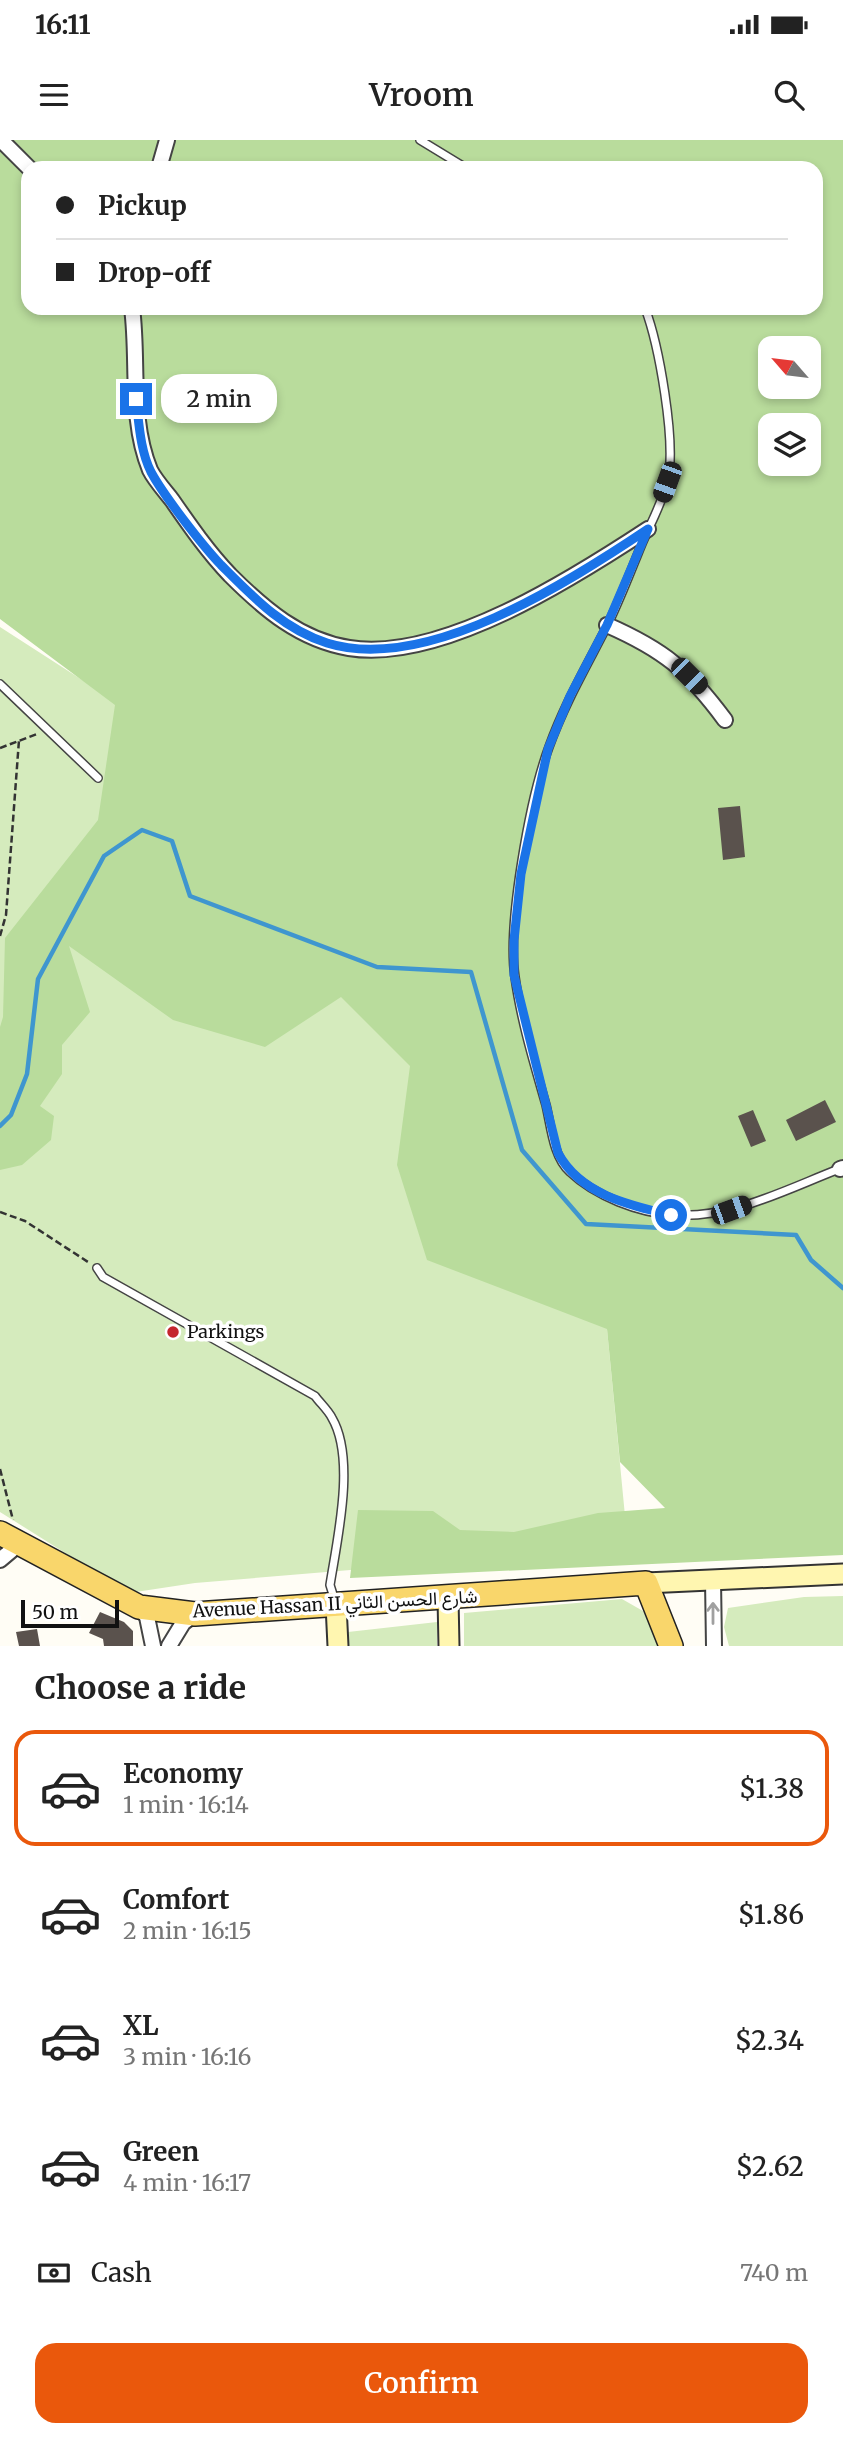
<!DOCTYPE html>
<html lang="en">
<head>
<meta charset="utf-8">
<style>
	:root { --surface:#fff; --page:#f2f2f2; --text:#222; --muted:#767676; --line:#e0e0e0; --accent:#ea580c }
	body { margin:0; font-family:Merriweather,Vazirmatn,serif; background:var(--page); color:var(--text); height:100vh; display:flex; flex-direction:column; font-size:26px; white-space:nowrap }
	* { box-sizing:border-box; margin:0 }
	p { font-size:23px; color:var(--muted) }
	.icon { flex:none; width:38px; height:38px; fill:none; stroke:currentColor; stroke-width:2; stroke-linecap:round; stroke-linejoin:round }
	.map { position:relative; height:1506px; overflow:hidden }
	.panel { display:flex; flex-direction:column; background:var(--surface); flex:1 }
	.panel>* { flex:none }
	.top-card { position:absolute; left:21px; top:21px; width:802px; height:154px; border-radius:21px; box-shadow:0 4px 10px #0003; display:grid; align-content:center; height:154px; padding:0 35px; background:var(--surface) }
	.needle { width:46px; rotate:298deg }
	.buttons { position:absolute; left:758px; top:196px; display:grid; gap:14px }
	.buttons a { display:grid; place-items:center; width:63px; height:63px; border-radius:14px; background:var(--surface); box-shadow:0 4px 10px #0003; font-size:35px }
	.scale { position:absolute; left:21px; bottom:18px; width:98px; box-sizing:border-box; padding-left:7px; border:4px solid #111; border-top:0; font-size:19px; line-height:24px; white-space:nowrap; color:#111; -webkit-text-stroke:5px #fff; paint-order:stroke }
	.end { position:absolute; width:32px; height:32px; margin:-16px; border:9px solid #1a73e8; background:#fff; box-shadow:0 0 0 4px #fff }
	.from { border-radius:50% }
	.bubble { position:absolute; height:49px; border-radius:21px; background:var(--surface); box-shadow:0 4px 10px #0003; font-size:23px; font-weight:600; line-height:49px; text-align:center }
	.car { position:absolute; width:21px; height:42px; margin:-21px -10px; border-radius:9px; box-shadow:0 0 5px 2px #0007; background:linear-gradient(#222 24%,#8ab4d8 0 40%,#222 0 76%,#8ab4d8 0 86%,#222 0) }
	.top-card b { display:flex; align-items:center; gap:24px; height:66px; font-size:26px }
	.top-card b+b { border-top:2px solid var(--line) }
	.top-card i { width:18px; height:18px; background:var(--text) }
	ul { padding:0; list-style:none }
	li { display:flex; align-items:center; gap:21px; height:116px; margin:0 14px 10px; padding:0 21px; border:4px solid transparent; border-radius:21px }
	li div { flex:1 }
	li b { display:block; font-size:26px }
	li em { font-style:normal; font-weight:600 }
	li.active { border-color:var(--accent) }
	li>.icon { width:63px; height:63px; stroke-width:1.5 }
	h2 { padding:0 35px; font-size:32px; line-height:84px }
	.pay { display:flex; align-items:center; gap:18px; height:77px; padding:0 35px; font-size:26px }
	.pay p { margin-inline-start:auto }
	.button { display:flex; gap:14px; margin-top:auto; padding:14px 35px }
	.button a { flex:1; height:80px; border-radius:21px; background:var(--accent); color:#fff; font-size:28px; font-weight:600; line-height:80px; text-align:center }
	.status { display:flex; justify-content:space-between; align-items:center; height:49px; padding:0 35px; background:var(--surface); direction:ltr }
	.status svg { height:19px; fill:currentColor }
	header { display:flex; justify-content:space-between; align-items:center; height:91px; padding:0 35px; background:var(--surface); font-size:32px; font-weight:600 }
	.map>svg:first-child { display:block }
	.green { fill:#d5ebbd; fill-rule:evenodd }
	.forest { fill:#b9dc9c; fill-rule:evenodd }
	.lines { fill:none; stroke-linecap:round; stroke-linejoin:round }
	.stream { stroke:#3f96cf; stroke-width:4.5 }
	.building { fill:#5a524d }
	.service-casing { stroke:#444; stroke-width:10 }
	.minor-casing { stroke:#444; stroke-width:18 }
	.secondary-casing { stroke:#333; stroke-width:23 }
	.primary-casing { stroke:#222; stroke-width:26 }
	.path { stroke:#333; stroke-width:2.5; stroke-dasharray:7 3.5; stroke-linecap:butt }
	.service { stroke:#fff; stroke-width:7 }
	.minor { stroke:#fff; stroke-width:14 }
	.secondary { stroke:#fff6b0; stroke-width:19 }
	.primary { stroke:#f9d66b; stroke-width:23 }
	.oneway { stroke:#a0a0a0 }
	.route { stroke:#1a73e8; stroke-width:9 }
	.poi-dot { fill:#c4262e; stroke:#fff; stroke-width:2.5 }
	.labels { text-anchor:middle; stroke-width:7; stroke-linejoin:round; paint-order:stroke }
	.poi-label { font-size:18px; fill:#111; stroke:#fff; text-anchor:start }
	.street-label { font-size:18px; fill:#111; stroke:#fff }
</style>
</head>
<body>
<div class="status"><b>16:11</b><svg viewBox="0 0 49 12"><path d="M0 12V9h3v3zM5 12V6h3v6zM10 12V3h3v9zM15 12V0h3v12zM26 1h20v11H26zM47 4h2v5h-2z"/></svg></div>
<header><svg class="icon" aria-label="menu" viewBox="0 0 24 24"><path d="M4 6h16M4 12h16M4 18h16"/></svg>Vroom<svg class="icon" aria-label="search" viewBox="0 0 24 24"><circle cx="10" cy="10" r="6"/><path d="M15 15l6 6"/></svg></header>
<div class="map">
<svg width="843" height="1506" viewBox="0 0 843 1506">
	<rect width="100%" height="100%" fill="#fffdf5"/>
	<path class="green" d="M 0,0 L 843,0 L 843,1400 L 607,1189 L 628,1407 L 195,1443 L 129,1453 L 0,1372 L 0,487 L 211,623 L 0,372 ZM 28,28 L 816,28 L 816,168 L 28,168 ZM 770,208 L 808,208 L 808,247 L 770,247 ZM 770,285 L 808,285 L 808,324 L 770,324 Z
		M 843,1456 L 843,1506 L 729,1506 L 724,1487 L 728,1468 L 804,1457 Z
		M 622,1459 L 643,1471 L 662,1506 L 464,1506 L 464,1473 Z
		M 437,1482 L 437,1506 L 349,1506 L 348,1492 Z"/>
	<path class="forest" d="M 0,0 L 843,0 L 843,1415 L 350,1438 L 358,1370 L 433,1371 L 460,1390 L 514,1392 L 598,1373 L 665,1368 L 620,1322 L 607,1189 L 427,1120 L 397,1025 L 410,926 L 341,857 L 265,907 L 173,880 L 69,806 L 90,872 L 62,905 L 62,934 L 40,966 L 54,976 L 51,1000 L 22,1025 L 0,1030 L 0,887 L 3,877 L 5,798 L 98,680 L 115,565 L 0,479 ZM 28,28 L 816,28 L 816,168 L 28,168 ZM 770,208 L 808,208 L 808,247 L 770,247 ZM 770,285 L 808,285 L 808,324 L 770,324 Z"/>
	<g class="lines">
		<path class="stream" d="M 0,986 L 11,975 L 27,934 L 38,839 L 104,716 L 142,690 L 172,701 L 190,756 L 377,827 L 471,832 L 522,1010 L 586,1084 L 796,1095 L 811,1120 L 843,1148"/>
	</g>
	<path class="building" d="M 740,666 L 745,717 L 723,720 L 718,668 Z
		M 825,960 L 836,982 L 796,1001 L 786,980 Z
		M 753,970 L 766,1001 L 751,1007 L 738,976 Z
		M 100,1472 L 124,1482 L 133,1491 L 133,1506 L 104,1506 L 103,1499 L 89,1493 Z
		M 37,1489 L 40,1506 L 19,1506 L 16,1492 Z"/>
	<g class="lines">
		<g class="service-casing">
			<path id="service" d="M 420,0 L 466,28
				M 645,168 C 659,205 676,301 668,339 C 663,362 650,384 641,406 C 630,433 619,462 606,488 C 586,527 564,565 549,607 C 530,658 507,784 515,837 C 521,881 534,923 546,965 C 551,986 553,1017 570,1032 C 595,1056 639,1073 674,1075 C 731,1079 787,1049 839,1029
				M 0,544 L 98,638
				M 97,1128 L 103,1137 L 315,1256 C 320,1263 328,1270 332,1278 C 356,1319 337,1400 330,1445 L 335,1461"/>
		</g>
		<g class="minor-casing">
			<path id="minor" d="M 1,0 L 29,28
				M 159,28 L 167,0
				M 132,168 C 139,221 129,279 150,330 C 155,340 165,351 172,360 C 190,386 208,412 230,435 C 264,469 300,500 349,508 C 441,523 575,437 648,389
				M 607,485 C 664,510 688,530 725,580
				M 840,1029 L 843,1028
				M 0,1420 L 19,1404
				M 713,1440 L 714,1506
				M 139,1467 L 147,1477 L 153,1506
				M 169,1506 L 183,1483 L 195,1474"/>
		</g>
		<g class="secondary-casing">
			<path id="secondary" d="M 646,1443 L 843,1434
				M 448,1458 L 449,1506
				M 336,1465 L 338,1506"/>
		</g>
		<g class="primary-casing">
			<path id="primary" d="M 0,1393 L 139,1467 L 195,1474 L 646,1443 L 671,1506"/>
		</g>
		<path class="path" d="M 0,608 L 37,594
			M 0,796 L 6,775 L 19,600
			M 0,1072 L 25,1081 L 88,1122
			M 0,1329 L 13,1380"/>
		<use href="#service" class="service"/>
		<use href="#minor" class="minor"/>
		<use href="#secondary" class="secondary"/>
		<use href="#primary" class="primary"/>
	</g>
	<defs><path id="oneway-shaft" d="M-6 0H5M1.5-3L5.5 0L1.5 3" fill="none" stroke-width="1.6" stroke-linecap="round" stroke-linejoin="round" transform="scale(1.75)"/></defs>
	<use class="oneway" href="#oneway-shaft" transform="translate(713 1473) rotate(-90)"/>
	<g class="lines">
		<path class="route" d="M 136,259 C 139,283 140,310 151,332 C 164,356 202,405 221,425 C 253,457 283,489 327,503 C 426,534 569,442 648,389 L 607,485 L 570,556 L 548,609 L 521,734 L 514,800 L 514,835 L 558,1013 C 580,1054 628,1065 671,1075"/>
	</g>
	<circle class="poi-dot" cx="173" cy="1192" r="7"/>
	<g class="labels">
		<g class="poi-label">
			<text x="187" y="1198">Parkings</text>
		</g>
		<g class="street-label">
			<text transform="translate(335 1464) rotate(-3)" y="6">Avenue Hassan II شارع الحسن الثاني</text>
		</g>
	</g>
</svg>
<div class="buttons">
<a><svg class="needle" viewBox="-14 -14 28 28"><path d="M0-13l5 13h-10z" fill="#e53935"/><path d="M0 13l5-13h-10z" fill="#767676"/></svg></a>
<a><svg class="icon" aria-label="layers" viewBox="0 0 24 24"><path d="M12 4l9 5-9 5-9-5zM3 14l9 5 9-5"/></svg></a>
</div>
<div class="scale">50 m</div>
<i class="end from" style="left:671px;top:1075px"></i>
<i class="end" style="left:136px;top:259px"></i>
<div class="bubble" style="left:161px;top:234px;width:116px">2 min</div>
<i class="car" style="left:667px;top:342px;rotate:200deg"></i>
<i class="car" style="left:689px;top:536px;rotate:135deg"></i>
<i class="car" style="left:731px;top:1070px;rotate:70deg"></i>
<div class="top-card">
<b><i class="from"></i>Pickup</b>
<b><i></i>Drop-off</b>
</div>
</div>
<section class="panel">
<h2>Choose a ride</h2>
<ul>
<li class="active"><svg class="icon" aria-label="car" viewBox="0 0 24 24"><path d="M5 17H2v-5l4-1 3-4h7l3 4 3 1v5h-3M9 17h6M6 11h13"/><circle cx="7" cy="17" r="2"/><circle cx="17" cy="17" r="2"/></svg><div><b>Economy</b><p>1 min · 16:14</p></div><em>$1.38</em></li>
<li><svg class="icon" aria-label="car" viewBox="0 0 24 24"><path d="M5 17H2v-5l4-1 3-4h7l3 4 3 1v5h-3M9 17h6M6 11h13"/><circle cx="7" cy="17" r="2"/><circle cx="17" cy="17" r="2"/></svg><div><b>Comfort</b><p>2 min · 16:15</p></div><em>$1.86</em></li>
<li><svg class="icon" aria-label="car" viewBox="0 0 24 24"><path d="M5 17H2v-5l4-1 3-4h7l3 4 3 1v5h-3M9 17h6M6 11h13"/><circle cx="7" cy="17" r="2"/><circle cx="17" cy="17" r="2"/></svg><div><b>XL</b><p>3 min · 16:16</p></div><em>$2.34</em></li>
<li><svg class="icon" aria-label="car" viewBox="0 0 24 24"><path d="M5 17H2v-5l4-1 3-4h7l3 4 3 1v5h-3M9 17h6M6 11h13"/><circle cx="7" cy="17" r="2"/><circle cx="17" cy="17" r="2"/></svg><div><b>Green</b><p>4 min · 16:17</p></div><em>$2.62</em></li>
</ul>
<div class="pay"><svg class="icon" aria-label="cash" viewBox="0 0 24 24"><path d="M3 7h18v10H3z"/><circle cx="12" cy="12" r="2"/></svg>Cash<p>740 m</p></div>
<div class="button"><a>Confirm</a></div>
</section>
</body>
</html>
